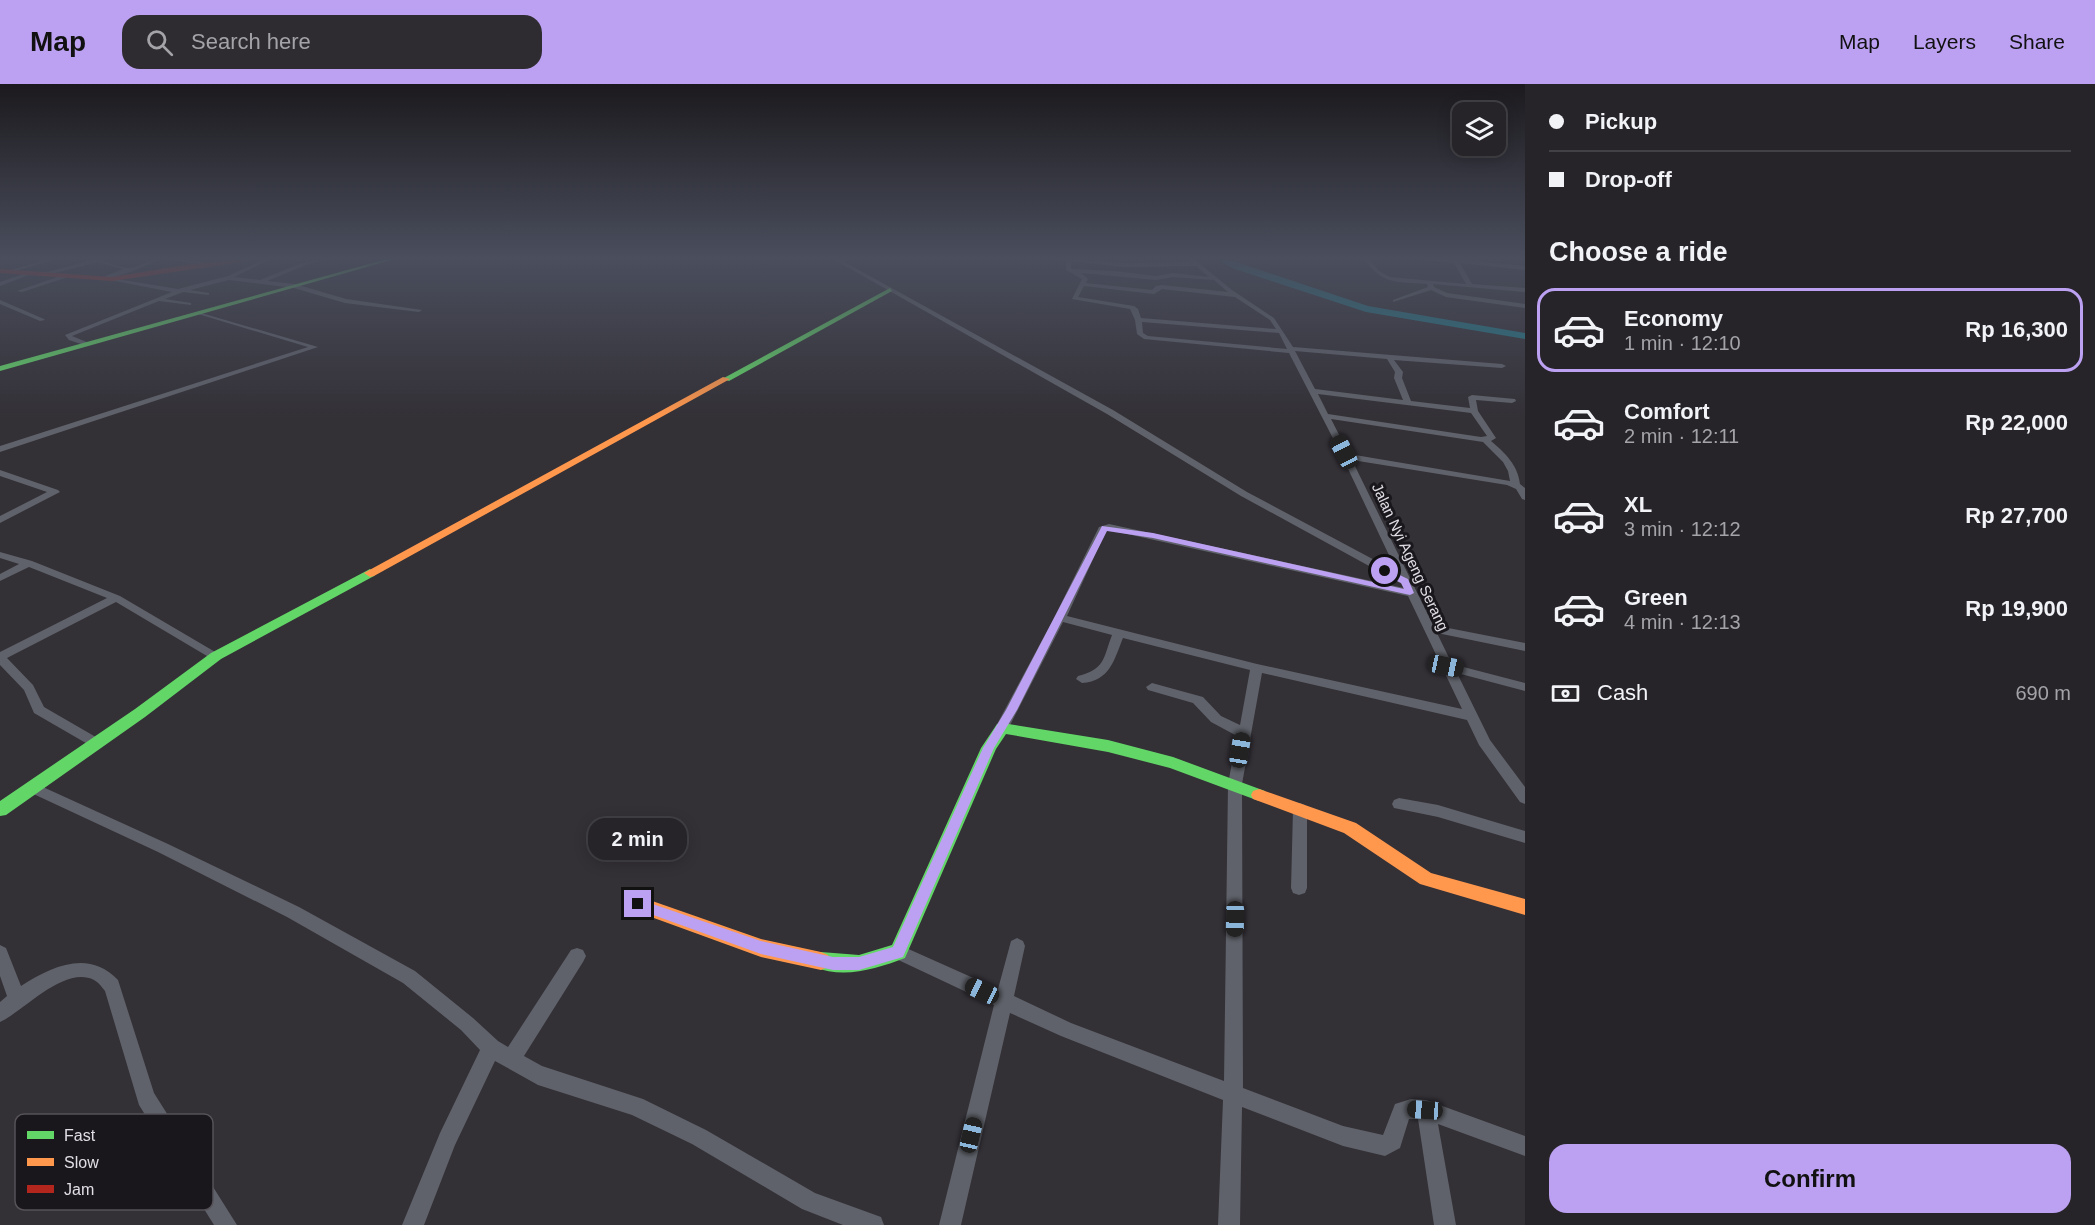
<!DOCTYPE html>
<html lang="en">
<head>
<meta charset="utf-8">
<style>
	:root { --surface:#262428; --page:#2e2c30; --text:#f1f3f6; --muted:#a4a4a8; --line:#424145; --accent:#bca0f2 }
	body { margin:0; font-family:Arial,sans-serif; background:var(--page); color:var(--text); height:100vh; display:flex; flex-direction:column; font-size:22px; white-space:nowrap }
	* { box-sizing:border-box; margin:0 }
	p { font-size:20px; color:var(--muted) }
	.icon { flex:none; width:33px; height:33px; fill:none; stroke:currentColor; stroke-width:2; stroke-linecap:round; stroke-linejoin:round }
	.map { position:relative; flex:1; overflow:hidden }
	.panel { display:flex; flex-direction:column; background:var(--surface); width:570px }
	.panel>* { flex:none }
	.hud { display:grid; align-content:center; height:132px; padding:0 24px; background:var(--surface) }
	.controls { position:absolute; left:1452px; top:18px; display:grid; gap:12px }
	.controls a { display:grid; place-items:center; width:54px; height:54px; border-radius:12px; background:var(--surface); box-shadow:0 3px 15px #0003,0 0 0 2px var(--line); font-size:30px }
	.end { position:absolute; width:27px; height:27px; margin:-14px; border:8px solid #bca0f2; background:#111; box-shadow:0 0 0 3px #111 }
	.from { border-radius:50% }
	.bubble { position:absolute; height:42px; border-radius:18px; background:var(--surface); box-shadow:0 3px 15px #0003,0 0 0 2px var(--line); font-size:20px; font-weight:800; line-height:42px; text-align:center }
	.car { position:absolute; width:18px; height:36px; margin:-18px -9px; border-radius:8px; box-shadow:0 0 4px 2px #0007; background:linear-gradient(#222 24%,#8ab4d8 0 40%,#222 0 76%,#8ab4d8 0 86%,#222 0) }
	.hud b { display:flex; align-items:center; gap:21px; height:57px; font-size:22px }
	.hud b+b { border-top:2px solid var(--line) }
	.hud i { width:15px; height:15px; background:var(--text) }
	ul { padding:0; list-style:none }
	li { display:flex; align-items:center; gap:18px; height:84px; margin:0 12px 9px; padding:0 12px; border:3px solid transparent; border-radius:18px }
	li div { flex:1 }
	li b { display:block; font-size:22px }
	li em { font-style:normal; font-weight:800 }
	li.selected { border-color:var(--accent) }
	li>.icon { width:54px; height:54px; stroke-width:1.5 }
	h2 { padding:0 24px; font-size:27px; line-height:72px }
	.pay { display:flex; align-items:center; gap:15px; height:66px; padding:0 24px; font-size:22px }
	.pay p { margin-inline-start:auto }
	.primary-button { display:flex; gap:12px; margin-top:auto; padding:12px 24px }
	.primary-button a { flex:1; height:69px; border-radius:18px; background:var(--accent); color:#111; font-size:24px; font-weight:800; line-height:69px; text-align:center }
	header { display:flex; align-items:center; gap:36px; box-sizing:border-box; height:84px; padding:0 30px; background:var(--accent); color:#111 }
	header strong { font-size:28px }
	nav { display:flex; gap:33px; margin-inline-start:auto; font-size:21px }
	.search { width:420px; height:54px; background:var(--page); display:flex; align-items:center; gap:15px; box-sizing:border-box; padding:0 21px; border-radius:18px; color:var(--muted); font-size:22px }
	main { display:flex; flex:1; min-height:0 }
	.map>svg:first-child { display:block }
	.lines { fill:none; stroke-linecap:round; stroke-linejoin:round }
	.river { fill:#217988; fill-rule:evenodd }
	.street { fill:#5f626a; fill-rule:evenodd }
	.fast { fill:#63d668; fill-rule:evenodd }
	.slow { fill:#ff974d; fill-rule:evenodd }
	.jam { fill:#b3261e; fill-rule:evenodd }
	.route { fill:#bca0f2 }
	.labels { text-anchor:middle; stroke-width:6; stroke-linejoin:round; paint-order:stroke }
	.street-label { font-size:15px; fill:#e1dde5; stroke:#1a171c }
	.key { fill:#1a171c; stroke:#565258; stroke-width:1.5 }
	.key-label { font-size:16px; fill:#e1dde5 }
</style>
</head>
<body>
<header>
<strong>Map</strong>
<div class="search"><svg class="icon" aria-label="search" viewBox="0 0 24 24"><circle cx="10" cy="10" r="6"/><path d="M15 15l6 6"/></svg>Search here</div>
<nav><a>Map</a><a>Layers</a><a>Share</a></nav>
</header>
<main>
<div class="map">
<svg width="1525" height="1141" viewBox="0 0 1525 1141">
	<rect width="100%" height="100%" fill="#333036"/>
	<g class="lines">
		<path class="river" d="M 1216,175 L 1227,175 L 1368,222 L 1525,249 L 1525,255 L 1366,228 L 1235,185 Z"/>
		<path class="street" d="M 49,175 L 56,175 L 9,189 L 4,188 Z
			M 92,175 C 104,175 117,184 129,184 C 140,183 150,175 161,175 L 133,187 L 111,194 L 178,205 L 228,192 L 265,175 L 271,175 L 234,193 L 260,196 L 302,179 L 328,175 L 306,181 L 267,197 L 295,200 L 346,215 L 422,226 L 419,228 L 345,219 L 294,204 L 229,196 L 190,206 L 209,209 L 209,211 L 183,208 L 165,215 L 191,219 L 191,221 L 159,217 L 72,252 L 89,259 L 89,261 L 87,262 L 69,256 L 65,251 L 172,208 L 110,196 L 110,194 L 105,194 L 105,192 L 123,185 L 98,178 L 43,192 L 40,190 L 92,176 Z
			M 168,175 L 180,175 L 213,180 L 210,182 Z
			M 833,175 L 839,175 L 1113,326 L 1247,408 L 1397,488 L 1340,368 L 1289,269 L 1144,255 L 1137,250 L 1135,236 L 1130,225 L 1072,215 L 1082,195 L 1066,186 L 1066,177 L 1060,175 L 1123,179 L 1192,178 L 1188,175 L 1194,175 L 1232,206 L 1274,234 L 1293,263 L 1502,280 L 1506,282 L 1502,284 L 1394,276 L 1403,288 L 1402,294 L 1411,317 L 1470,324 L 1468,313 L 1472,311 L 1515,315 L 1516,317 L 1512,319 L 1476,316 L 1478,327 L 1496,354 L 1491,357 C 1505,369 1518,381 1520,400 L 1525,404 L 1525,416 L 1522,415 L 1516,405 L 1507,401 L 1352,376 L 1433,541 L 1525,559 L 1525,567 L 1437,549 L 1452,580 L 1525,599 L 1525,607 L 1457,589 L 1490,656 L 1525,703 L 1525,720 L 1520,718 L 1479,661 L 1467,636 L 1262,589 L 1242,700 L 1243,1004 L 1343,1042 L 1383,1051 L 1395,1020 L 1411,1015 L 1426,1016 L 1525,1052 L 1525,1072 L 1438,1040 L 1456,1141 L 1434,1141 L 1418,1035 L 1409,1035 L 1400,1064 L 1385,1072 L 1343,1062 L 1242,1023 L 1240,1141 L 1218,1141 L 1223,1016 L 1061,952 L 1010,929 L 961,1141 L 939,1141 L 994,921 L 892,873 L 890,868 L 892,863 L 898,860 L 904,863 L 998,905 L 1011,857 L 1017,854 L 1023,857 L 1025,862 L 1014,912 L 1071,939 L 1224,997 L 1228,700 L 1237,652 L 1211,638 L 1193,619 L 1148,606 L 1146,603 L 1152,599 L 1203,613 L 1221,632 L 1240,641 L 1250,586 L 1123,554 C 1114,576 1110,597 1082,599 L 1076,595 L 1078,592 C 1105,585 1103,575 1112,551 L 1063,538 L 1007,647 L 997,647 L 995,644 L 1054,534 L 1099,443 L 1109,440 L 1404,504 L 1402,500 L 1241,412 L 1107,330 ZM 1071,177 L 1123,183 L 1196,182 L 1209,193 L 1173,189 L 1156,192 L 1115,187 L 1073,185 L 1071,184 ZM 1081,189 L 1156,196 L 1173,193 L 1214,196 L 1228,208 L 1162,201 L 1156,202 L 1152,206 L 1086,199 L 1088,195 ZM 1084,202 L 1154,210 L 1162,205 L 1235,213 L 1270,236 L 1276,245 L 1141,234 L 1138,225 L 1134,222 L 1078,213 ZM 1142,238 L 1279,249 L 1287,265 L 1148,252 L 1143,249 ZM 1295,267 L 1387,275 L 1395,288 L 1394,294 L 1403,316 L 1315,305 ZM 1318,310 L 1471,329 L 1487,352 L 1481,353 L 1328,330 ZM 1331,335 L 1483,358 L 1503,378 L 1508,387 L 1510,397 L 1349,370 ZM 1109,446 L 1408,512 L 1462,625 L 1257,580 L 1067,532 L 1106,447 Z
			M 1364,175 L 1369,175 L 1379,187 L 1390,193 L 1466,200 L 1454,179 L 1433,177 L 1431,175 L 1456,175 L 1525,182 L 1525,186 L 1460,179 L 1472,200 L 1525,204 L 1525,208 L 1433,200 L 1434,203 L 1447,209 L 1525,220 L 1525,224 L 1446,213 L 1431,206 L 1393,218 L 1393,216 L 1428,203 L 1427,200 C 1396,197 1384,202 1364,175 Z
			M 29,188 L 34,189 L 0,202 L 0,198 Z
			M 66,190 L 68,193 L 22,208 L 17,207 Z
			M 0,216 L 44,235 L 45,236 L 40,237 L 0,220 Z
			M 198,228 L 318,263 L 0,368 L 0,362 L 308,263 L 198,230 Z
			M 0,386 L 58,406 L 60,408 L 0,439 L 0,432 L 47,408 L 0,392 Z
			M 0,468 L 32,477 L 120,512 L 222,572 L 220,575 L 212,575 L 116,518 L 7,574 L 33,601 L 44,623 L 101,656 L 103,659 L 101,662 L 91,662 L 34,629 L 24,606 L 0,581 L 0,568 L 107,514 L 29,483 L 0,497 L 0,490 L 19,480 L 0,474 Z
			M 32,698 L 168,760 L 299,823 L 415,887 L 473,934 L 498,957 L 508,963 L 571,866 L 577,864 L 583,866 L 586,872 L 583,878 L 524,972 L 542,982 L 643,1015 L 706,1046 L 815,1109 L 881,1133 L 884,1141 L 843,1141 L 802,1125 L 692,1060 L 632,1031 L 538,1001 L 495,977 L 455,1061 L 424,1141 L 402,1141 L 440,1049 L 480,966 L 461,946 L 403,899 L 287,833 L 158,768 L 27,707 L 25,703 L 27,699 Z
			M 1399,714 L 1438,721 L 1525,747 L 1525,759 L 1438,733 L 1394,724 L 1392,720 L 1394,716 Z
			M 1300,719 L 1305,721 L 1307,725 L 1307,804 L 1305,809 L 1299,811 L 1293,809 L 1291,804 L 1293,725 L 1295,721 Z
			M 0,861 L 6,864 L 21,902 C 52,882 89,865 118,896 L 154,1009 L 237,1141 L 214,1141 L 139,1021 L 105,907 C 102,903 98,898 94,896 C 64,881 23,928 0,938 L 0,918 L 7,912 L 0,892 Z"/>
		<path class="fast" d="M 387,175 L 395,175 L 0,287 L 0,282 Z
			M 890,204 L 892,207 L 729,297 L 722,295 Z
			M 370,485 L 376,489 L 374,492 L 221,575 L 145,633 L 6,731 L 0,732 L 0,717 L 135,625 L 211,569 Z
			M 1002,639 L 1108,656 L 1173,673 L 1265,707 L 1267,711 L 1265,715 L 1259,717 L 1170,684 L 1108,668 L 1006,650 L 996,665 L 905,874 C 876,885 844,895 814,883 L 811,877 L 814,871 L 821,868 L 859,871 L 892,861 L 981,664 L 997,640 Z"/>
		<path class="slow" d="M 723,293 L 730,295 L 374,492 L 370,493 L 364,489 Z
			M 1259,705 L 1356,739 L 1431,789 L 1525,815 L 1525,831 L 1420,800 L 1344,749 L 1253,715 L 1251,711 L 1253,707 Z
			M 638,812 L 761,855 L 821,868 L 828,871 L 831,877 L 828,883 L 821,886 L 761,873 L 632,826 L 629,820 L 632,814 Z"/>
		<path class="jam" d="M 245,175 L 262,175 L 112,197 L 0,189 L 0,185 L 112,193 L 191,180 Z"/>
	</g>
	<linearGradient id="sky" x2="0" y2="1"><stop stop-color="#1c1a1e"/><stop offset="0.52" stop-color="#4a4e5d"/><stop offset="1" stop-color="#4a4e5d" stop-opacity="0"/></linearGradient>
	<rect width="1525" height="334" fill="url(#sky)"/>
	<path class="route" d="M 1102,442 L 1153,449 L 1404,505 L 1401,499 L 1382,489 L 1382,485 L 1385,484 L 1408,495 L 1414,509 L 1410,511 L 1153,454 L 1107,447 L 1017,626 L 994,664 L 903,873 L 859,886 L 833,886 L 761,870 L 634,824 L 632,820 L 634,816 L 638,815 L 761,857 L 833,873 L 859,873 L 893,863 L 983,664 L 1006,626 Z"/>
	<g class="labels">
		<g class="street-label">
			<text transform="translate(1410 473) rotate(65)" y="5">Jalan Nyi Ageng Serang</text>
		</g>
	</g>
	<rect x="15" y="1030" width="198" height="96" rx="9" class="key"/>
	<rect x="27" y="1047" width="27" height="8" fill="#63d668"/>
	<rect x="27" y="1074" width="27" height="8" fill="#ff974d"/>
	<rect x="27" y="1101" width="27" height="8" fill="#b3261e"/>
	<g class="key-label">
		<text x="64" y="1057">Fast</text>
		<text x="64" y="1084">Slow</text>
		<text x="64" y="1111">Jam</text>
	</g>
</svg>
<div class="controls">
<a><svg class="icon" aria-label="layers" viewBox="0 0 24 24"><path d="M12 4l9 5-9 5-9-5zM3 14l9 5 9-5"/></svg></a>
</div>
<i class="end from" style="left:1385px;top:487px"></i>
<i class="end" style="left:638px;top:820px"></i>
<div class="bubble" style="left:588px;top:734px;width:99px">2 min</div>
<i class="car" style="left:1344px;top:368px;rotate:332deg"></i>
<i class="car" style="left:1446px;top:582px;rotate:102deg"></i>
<i class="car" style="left:1240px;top:666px;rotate:9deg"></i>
<i class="car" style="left:1235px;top:835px;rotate:181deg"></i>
<i class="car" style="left:982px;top:907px;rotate:295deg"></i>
<i class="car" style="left:1425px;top:1026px;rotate:274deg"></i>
<i class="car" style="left:971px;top:1051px;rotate:13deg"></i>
</div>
<section class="panel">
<div class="hud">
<b><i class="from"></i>Pickup</b>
<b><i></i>Drop-off</b>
</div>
<h2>Choose a ride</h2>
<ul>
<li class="selected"><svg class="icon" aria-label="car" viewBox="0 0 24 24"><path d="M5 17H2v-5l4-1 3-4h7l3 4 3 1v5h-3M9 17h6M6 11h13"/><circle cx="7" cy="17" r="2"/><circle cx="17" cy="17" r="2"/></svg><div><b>Economy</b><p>1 min · 12:10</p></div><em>Rp 16,300</em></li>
<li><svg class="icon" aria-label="car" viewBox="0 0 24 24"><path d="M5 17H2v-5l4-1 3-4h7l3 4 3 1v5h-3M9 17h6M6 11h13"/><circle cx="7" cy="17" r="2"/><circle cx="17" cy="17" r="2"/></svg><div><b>Comfort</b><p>2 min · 12:11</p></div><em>Rp 22,000</em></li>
<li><svg class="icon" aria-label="car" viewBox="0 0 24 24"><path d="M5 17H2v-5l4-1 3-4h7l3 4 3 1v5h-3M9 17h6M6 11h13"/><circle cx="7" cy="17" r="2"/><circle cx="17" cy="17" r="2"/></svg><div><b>XL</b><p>3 min · 12:12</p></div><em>Rp 27,700</em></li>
<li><svg class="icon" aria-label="car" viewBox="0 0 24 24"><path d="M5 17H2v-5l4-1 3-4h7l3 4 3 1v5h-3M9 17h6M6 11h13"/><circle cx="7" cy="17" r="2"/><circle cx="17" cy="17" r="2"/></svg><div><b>Green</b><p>4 min · 12:13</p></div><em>Rp 19,900</em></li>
</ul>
<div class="pay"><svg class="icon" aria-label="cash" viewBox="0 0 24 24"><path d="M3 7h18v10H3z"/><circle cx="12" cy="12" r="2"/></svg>Cash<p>690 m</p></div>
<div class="primary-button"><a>Confirm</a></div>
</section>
</main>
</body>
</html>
